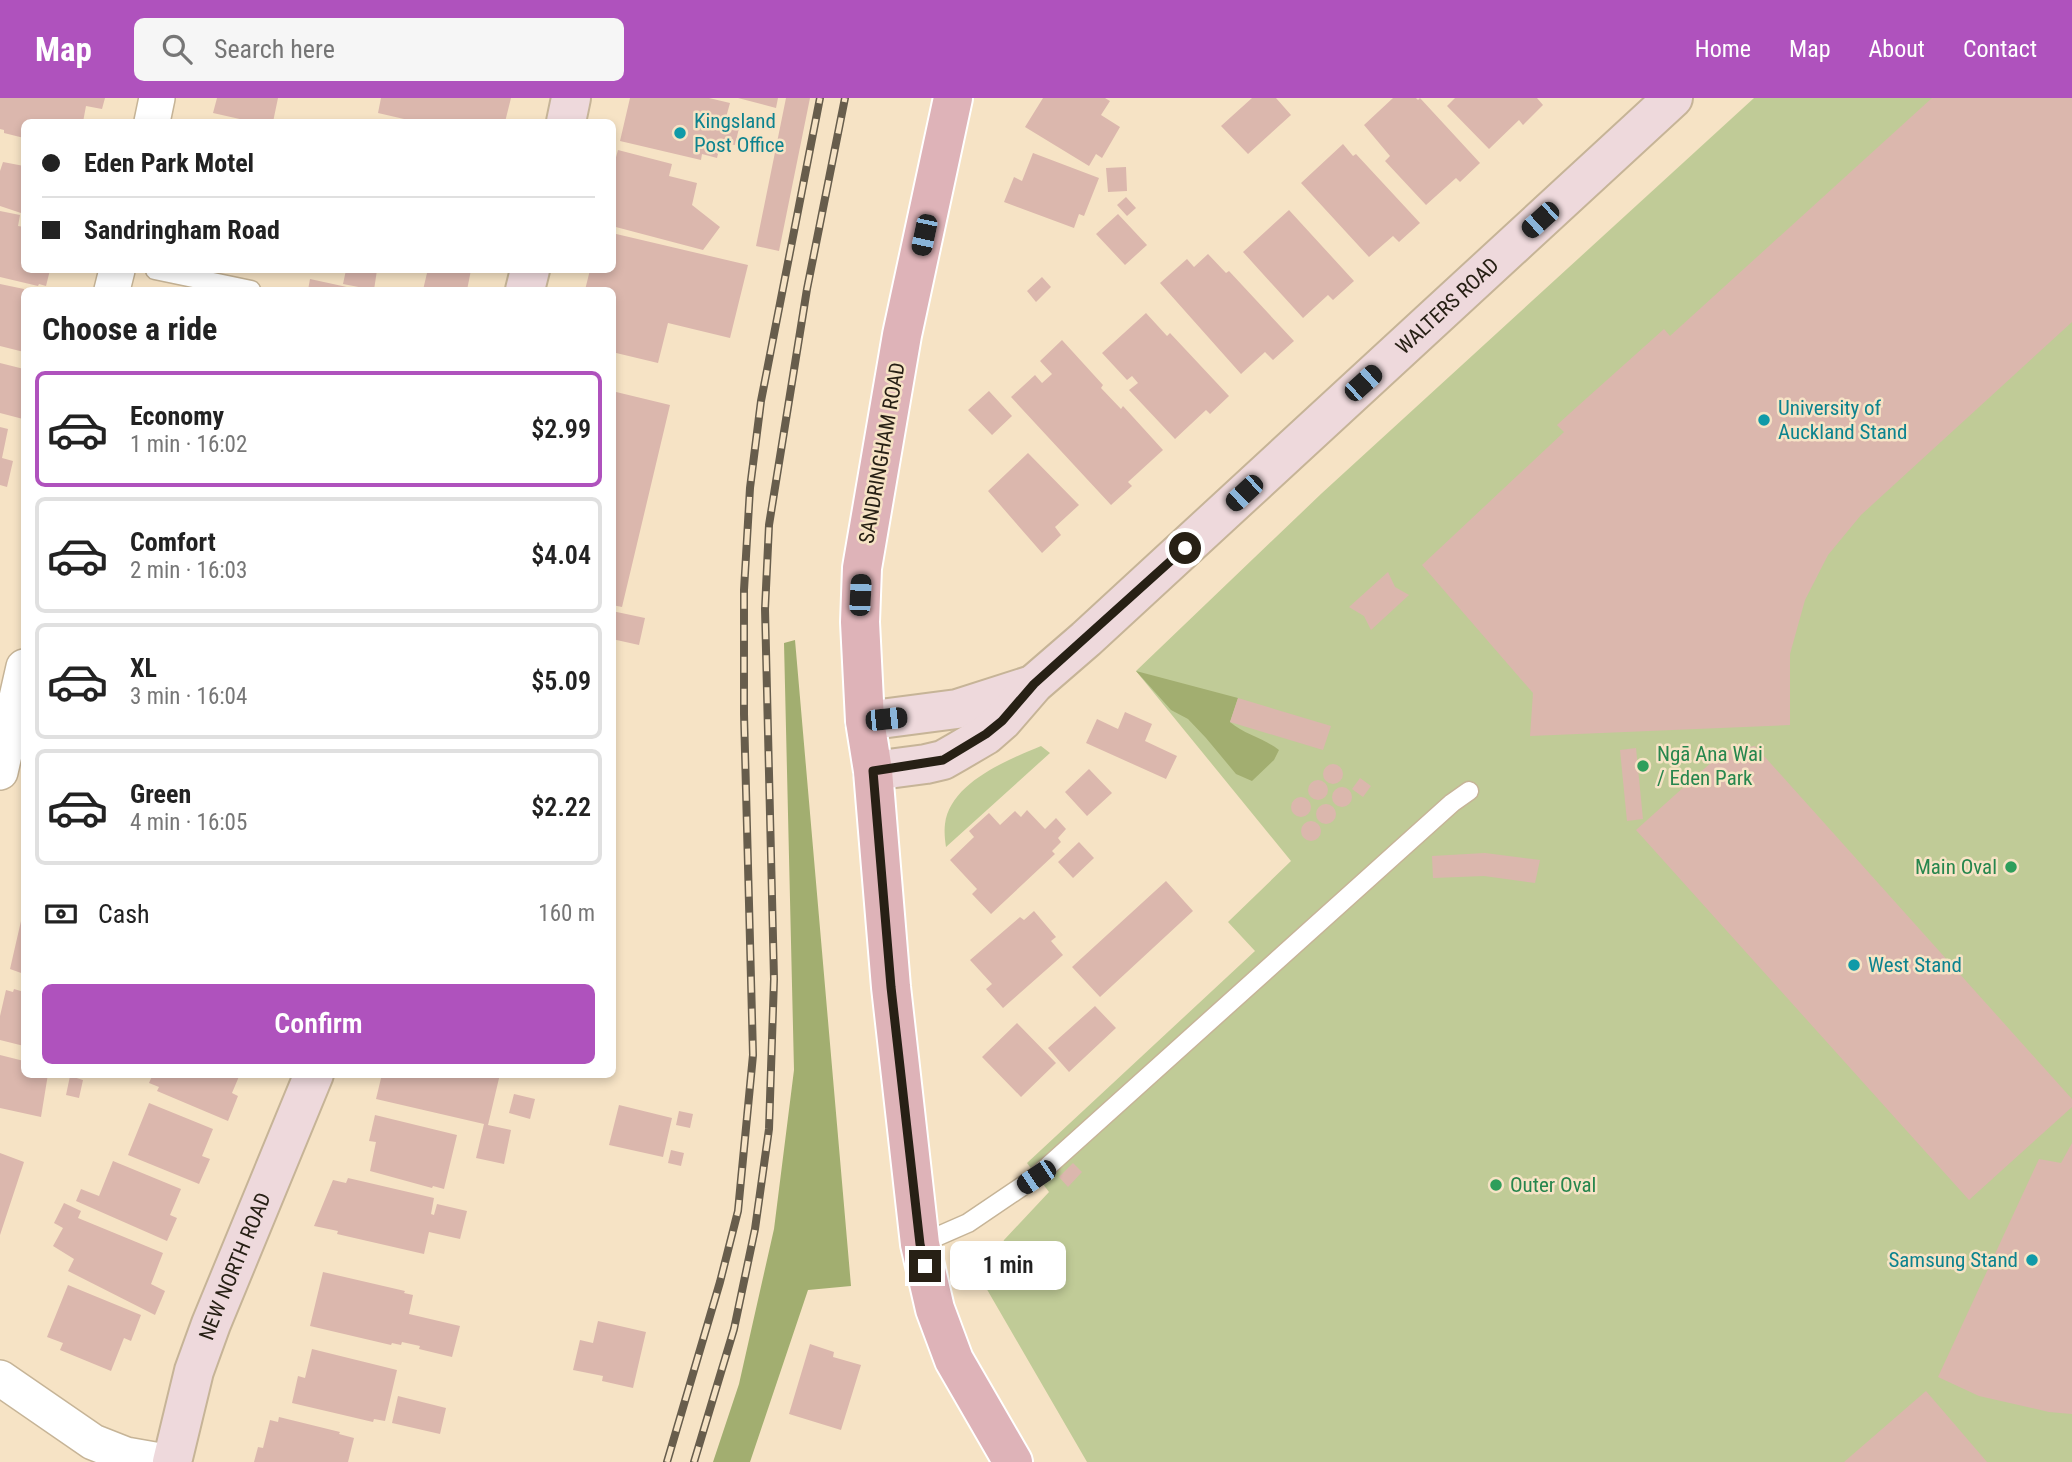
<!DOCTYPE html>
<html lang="en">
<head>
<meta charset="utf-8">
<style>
	:root { --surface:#fff; --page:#f6f6f6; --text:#222; --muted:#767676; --line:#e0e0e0; --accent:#af52bd }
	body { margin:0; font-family:"Roboto Condensed",sans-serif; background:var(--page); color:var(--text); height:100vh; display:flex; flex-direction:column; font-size:26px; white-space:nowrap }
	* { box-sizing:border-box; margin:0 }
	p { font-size:23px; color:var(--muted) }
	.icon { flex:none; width:38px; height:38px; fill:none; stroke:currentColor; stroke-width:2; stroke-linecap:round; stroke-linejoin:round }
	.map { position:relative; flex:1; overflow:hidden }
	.panel { position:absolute; left:21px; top:189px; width:595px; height:791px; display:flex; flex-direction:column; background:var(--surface); border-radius:10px; box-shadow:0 4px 10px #0003 }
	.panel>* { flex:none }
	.hud { position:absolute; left:21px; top:21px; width:595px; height:154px; border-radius:10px; box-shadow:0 4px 10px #0003; display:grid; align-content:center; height:154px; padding:0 21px; background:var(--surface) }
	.end { position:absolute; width:32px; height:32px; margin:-16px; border:9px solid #272015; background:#fff; box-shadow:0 0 0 4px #fff }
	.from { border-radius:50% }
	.bubble { position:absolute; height:49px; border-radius:10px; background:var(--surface); box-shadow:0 4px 10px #0003; font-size:23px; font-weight:600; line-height:49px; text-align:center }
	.car { position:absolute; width:21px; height:42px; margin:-21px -10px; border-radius:9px; box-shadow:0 0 5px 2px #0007; background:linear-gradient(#222 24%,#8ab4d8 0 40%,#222 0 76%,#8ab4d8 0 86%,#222 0) }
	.hud b { display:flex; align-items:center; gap:24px; height:66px; font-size:26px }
	.hud b+b { border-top:2px solid var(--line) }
	.hud i { width:18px; height:18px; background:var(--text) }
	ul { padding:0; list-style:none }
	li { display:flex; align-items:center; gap:21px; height:116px; margin:0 14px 10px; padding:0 7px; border:4px solid var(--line); border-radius:10px }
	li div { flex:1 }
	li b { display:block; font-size:26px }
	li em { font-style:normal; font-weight:600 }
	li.current { border-color:var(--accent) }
	li>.icon { width:63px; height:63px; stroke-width:1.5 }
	h2 { padding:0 21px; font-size:32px; line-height:84px }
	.pay { display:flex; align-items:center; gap:18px; height:77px; padding:0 21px; font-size:26px }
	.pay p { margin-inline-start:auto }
	.action { display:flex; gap:14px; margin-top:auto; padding:14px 21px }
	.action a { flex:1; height:80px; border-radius:10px; background:var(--accent); color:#fff; font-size:28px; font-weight:600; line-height:80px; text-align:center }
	header { display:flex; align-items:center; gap:42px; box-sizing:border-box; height:98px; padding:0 35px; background:var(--accent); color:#fff }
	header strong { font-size:33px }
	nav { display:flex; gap:38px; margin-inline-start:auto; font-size:24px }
	.search { width:490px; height:63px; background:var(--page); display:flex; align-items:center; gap:18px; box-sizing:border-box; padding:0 24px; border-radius:10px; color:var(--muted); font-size:26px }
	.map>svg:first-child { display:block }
	.green { fill:#c0cb97 }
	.forest { fill:#a2ae70 }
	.building { fill:#dbb7ad }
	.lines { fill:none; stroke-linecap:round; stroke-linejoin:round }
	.service-casing { stroke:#c6b497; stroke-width:21 }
	.minor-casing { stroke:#c6b497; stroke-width:38 }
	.secondary-casing { stroke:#c6b497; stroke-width:42 }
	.primary-casing { stroke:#fff; stroke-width:42 }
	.service { stroke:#fff; stroke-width:18 }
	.minor { stroke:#fff; stroke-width:35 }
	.secondary { stroke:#eed9dc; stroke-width:38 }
	.primary { stroke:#deb3b8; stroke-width:38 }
	.rail-casing { stroke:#675d4c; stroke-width:8 }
	.rail { stroke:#f6e3c5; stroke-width:5; stroke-dasharray:16; stroke-linecap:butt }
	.route { stroke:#272015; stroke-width:9 }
	.culture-dot { fill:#0f9aa8; stroke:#f6e3c5; stroke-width:2.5 }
	.leisure-dot { fill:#2e9e5b; stroke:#f6e3c5; stroke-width:2.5 }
	.labels { text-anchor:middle; stroke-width:5; stroke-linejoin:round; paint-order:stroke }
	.culture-label { font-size:21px; fill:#0d838f; stroke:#f6e3c5; text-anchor:start }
	.street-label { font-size:21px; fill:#272015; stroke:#f6e3c5 }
	.leisure-label { font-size:21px; fill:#27864d; stroke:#f6e3c5; text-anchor:start }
</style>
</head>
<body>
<header>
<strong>Map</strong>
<div class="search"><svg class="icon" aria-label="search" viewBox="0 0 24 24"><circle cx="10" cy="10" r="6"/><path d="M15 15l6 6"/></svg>Search here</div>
<nav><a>Home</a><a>Map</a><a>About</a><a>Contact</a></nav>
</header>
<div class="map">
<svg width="2072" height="1364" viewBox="0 0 2072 1364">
	<rect width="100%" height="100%" fill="#f6e3c5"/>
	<path class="green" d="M 1754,0 L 2072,0 L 2072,1364 L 1087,1364 L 985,1188 L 1004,1142 L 1049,1094 L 1027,1065 L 1255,853 L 1228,824 L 1291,763 L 1136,573 L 1322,395 Z
		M 1041,648 L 1050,655 L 946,749 C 945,742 944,734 945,726 C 950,685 1007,662 1041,648 Z"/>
	<path class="forest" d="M 795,542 L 851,1188 L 808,1192 L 750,1364 L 713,1364 L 739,1286 L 774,1131 L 794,972 L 784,545 Z
		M 1136,573 L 1238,600 L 1230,624 C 1245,637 1264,640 1279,652 L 1274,662 L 1252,683 L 1236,676 L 1206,640 L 1188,621 L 1171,612 Z"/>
	<path class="building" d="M 0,0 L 105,0 L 102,11 L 86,8 L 83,24 L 24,24 L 24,40 L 4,35 L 4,32 L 0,31 Z
		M 217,0 L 278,0 L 273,24 L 253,24 L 213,15 Z
		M 381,0 L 511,0 L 505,24 L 417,24 L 378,15 Z
		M 630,0 L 709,0 L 730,5 L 725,23 L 740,26 L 735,47 L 721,44 L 717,60 L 702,56 L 701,62 L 620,43 Z
		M 738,0 L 778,0 L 776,10 Z
		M 786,0 L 810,0 L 779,153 L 756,148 Z
		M 1043,0 L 1105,0 L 1110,3 L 1101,17 L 1120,29 L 1102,60 L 1096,56 L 1089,68 L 1025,29 Z
		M 1252,0 L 1276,0 L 1291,17 L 1248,56 L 1221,28 Z
		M 1393,0 L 1416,0 L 1418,2 L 1420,0 L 1480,65 L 1460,84 L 1456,80 L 1426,107 L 1385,63 L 1390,58 L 1364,27 Z
		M 1455,0 L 1537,0 L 1543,7 L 1523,27 L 1519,22 L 1489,51 L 1447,8 Z
		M 1932,0 L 2072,0 L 2072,224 L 1861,417 L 1828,457 L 1805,502 L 1790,556 L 1790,627 L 1530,638 L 1533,595 L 1422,467 L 1564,334 L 1557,327 L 1569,316 L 1664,231 L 1670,238 Z
		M 1343,46 L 1353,58 L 1356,56 L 1420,125 L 1399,144 L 1393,138 L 1369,159 L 1301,85 Z
		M 618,52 L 672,66 L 669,78 L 697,85 L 692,107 L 720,129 L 703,152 L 612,128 L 612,74 Z
		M 1033,55 L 1099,80 L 1084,118 L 1079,116 L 1074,130 L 1004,104 L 1014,79 L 1022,83 Z
		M 3,64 L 24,68 L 24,116 L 0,108 L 0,73 Z
		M 1126,69 L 1127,93 L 1108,94 L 1106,70 Z
		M 1126,99 L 1136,110 L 1127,118 L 1117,107 Z
		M 1289,112 L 1354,183 L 1333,202 L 1328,197 L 1303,220 L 1243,154 Z
		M 0,113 L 20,117 L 18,128 L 24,129 L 24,172 L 50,172 L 46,188 L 39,186 L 38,188 L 0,179 Z
		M 1118,116 L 1147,147 L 1125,167 L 1096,136 Z
		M 612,135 L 748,167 L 730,240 L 668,225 L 658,265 L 612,254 L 612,192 L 585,192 L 590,172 L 612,172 Z
		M 1208,156 L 1226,175 L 1229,173 L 1294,243 L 1273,262 L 1265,254 L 1241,276 L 1160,185 L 1187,161 L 1194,169 Z
		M 346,172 L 377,172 L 374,192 L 343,186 Z
		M 416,173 L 416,172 L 471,172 L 467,192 L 423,192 L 427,175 Z
		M 1042,179 L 1051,189 L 1036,204 L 1027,193 Z
		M 310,181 L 356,191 L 356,192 L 308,192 Z
		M 0,186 L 24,191 L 24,254 L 0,248 Z
		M 1146,215 L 1167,238 L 1170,235 L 1229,298 L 1210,316 L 1206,312 L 1175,341 L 1129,292 L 1138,285 L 1132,278 L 1127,282 L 1102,255 Z
		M 1062,242 L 1103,287 L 1101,290 L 1121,311 L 1123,308 L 1163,352 L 1128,384 L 1132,388 L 1111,407 L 1011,299 L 1035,277 L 1042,285 L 1052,276 L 1040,263 Z
		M 0,265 L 24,271 L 22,297 L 24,298 L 23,321 L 0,315 Z
		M 612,293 L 670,307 L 622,509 L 612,507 Z
		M 989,293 L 1012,318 L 992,337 L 968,312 Z
		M 0,329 L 8,331 L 2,360 L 13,363 L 7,389 L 0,387 Z
		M 1028,355 L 1079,407 L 1055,429 L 1061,437 L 1042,455 L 988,393 Z
		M 1388,474 L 1395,489 L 1409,497 L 1371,532 L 1364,518 L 1349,509 Z
		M 612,513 L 645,520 L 639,547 L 612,541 Z
		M 1238,600 L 1331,628 L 1323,652 L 1230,624 Z
		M 1125,614 L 1152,626 L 1145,643 L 1177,658 L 1166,681 L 1086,645 L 1097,621 L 1118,631 Z
		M 1755,648 L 2072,1001 L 2072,1009 L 1969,1102 L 1636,732 L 1724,653 Z
		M 1636,650 L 1643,721 L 1627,723 L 1620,652 Z
		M1323 676a10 10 0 1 1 20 0a10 10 0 1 1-20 0Z
		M 1089,671 L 1112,695 L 1087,718 L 1065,694 Z
		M 1360,680 L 1371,688 L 1363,699 L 1352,691 Z
		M1308 692a10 10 0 1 1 20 0a10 10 0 1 1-20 0Z
		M1332 699a10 10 0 1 1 20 0a10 10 0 1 1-20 0Z
		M1291 709a10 10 0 1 1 20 0a10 10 0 1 1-20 0Z
		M1316 716a10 10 0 1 1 20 0a10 10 0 1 1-20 0Z
		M 1027,712 L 1045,731 L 1056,720 L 1066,731 L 1058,740 L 1061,744 L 1052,753 L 1055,756 L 991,816 L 972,796 L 977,791 L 950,762 L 974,739 L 969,733 L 989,715 L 1000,727 L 1015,713 L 1021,719 Z
		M1301 733a10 10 0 1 1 20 0a10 10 0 1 1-20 0Z
		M 1079,744 L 1094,760 L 1073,780 L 1058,764 Z
		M 1485,755 L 1540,762 L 1535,785 L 1484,778 L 1433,780 L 1432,758 Z
		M 1166,783 L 1193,813 L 1100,899 L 1072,869 Z
		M 1034,813 L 1056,839 L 1051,843 L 1063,857 L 1003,910 L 986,891 L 992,886 L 970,862 L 1020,819 L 1024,822 Z
		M 21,823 L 24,824 L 24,876 L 10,871 Z
		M 14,891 L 24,894 L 24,948 L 0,942 L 0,918 L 6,892 L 13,894 Z
		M 1095,908 L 1116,930 L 1069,974 L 1048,950 Z
		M 1017,925 L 1056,965 L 1021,999 L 982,959 Z
		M 0,957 L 24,963 L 24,976 L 48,976 L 41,1019 L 0,1010 Z
		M 153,976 L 240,976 L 232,995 L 238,998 L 228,1023 L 157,993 L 159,989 L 149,985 Z
		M 382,976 L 500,976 L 488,1027 L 511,1032 L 504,1066 L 476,1060 L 484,1026 L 376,1001 Z
		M 70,978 L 83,982 L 79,1000 L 66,997 Z
		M 514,996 L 535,1001 L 530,1021 L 509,1015 Z
		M 149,1005 L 213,1031 L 202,1058 L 210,1061 L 199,1086 L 128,1057 Z
		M 619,1007 L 672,1020 L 663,1059 L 609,1047 Z
		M 679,1013 L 693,1016 L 690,1030 L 676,1027 Z
		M 375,1017 L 457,1037 L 444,1091 L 433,1088 L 432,1090 L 370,1073 L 376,1044 L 369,1043 Z
		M 2072,1045 L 2072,1316 L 2049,1314 L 1979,1298 L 1938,1279 L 2039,1061 L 2061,1065 Z
		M 671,1052 L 684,1055 L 681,1068 L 668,1065 Z
		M 0,1055 L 24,1064 L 0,1137 Z
		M 113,1063 L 181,1091 L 170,1117 L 177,1120 L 167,1143 L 76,1103 L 81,1091 L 99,1098 Z
		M 1073,1065 L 1082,1074 L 1068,1089 L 1059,1079 Z
		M 348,1080 L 434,1100 L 431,1116 L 434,1117 L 437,1106 L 467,1113 L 460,1141 L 429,1134 L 424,1156 L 337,1136 L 338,1133 L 314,1128 L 333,1082 L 346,1085 Z
		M 64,1105 L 81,1113 L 78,1120 L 163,1155 L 151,1186 L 165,1193 L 155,1217 L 68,1173 L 74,1161 L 53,1148 L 63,1130 L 54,1125 Z
		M 323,1174 L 405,1193 L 404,1195 L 413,1197 L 409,1216 L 460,1228 L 452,1259 L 419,1251 L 420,1248 L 402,1244 L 401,1247 L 392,1245 L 391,1247 L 310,1228 Z
		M 68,1187 L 141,1217 L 131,1243 L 124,1240 L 111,1273 L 60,1252 L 63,1245 L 47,1239 Z
		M 598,1223 L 646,1234 L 633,1290 L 602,1283 L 603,1278 L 573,1272 L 580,1242 L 593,1245 Z
		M 810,1246 L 834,1254 L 833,1259 L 861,1267 L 841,1332 L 789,1316 Z
		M 312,1251 L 397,1272 L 385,1323 L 374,1321 L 373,1324 L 292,1305 L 298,1278 L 305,1280 Z
		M 1926,1293 L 1987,1364 L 1844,1364 Z
		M 398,1298 L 446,1310 L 440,1336 L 392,1325 Z
		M 279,1319 L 340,1334 L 339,1336 L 354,1340 L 348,1364 L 254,1364 L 258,1349 L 263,1350 L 270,1322 L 278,1324 Z"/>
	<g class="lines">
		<g class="service-casing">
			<path id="service" d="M 155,172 L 251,192
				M 920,1146 L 968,1125 L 1036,1079 L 1452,705 L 1469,693"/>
		</g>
		<g class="minor-casing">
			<path id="minor" d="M 152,24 L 157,0
				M 112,192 L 117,172
				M 0,674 L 24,569
				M 0,1280 L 93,1344 L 126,1357 L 166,1364"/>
		</g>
		<g class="secondary-casing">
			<g id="secondary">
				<path d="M 566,24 L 571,0"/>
				<path d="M 525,192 L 530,172"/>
				<path d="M 865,623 L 957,611 L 1032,587"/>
				<path id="s1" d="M 873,673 L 926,666 L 943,662 L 957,654 L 986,637 L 1002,623 L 1034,586 L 1086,541 L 1673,0"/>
				<path id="s2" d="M 172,1364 L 194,1273 L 211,1226 L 314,976"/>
			</g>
		</g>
		<g class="primary-casing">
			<path id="primary" d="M 953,0 L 902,237 L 862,470 L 860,524 L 865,623 L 873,673 L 891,889 L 920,1146 L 935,1211 L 954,1262 L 1013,1364"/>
		</g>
		<use href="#service" class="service"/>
		<use href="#minor" class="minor"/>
		<use href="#secondary" class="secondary"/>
		<use href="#primary" class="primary"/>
		<g class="rail-casing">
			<path id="rail" d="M 667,1364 L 720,1184 L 738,1113 L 753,957 L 744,616 L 744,492 L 750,390 L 761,303 L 820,0
				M 694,1364 L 734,1231 L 755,1131 L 769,1031 L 774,881 L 765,511 L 769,427 L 807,191 L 845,0"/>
		</g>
		<use href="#rail" class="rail"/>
	</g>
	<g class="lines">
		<path class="route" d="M 925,1168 L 920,1146 L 891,889 L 873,673 L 943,662 L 986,636 L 1002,623 L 1034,586 L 1185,450"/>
	</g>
	<g class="culture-dot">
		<circle cx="680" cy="35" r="7"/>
		<circle cx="1764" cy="322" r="7"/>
		<circle cx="1854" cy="867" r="7"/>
		<circle cx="2032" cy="1162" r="7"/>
	</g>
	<g class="leisure-dot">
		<circle cx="1643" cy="668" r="7"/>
		<circle cx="2011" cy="769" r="7"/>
		<circle cx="1496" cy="1087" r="7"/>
	</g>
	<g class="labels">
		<g class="culture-label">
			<text x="694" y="30">Kingsland<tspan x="694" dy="24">Post Office</tspan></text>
			<text x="1778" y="317">University of<tspan x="1778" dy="24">Auckland Stand</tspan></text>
			<text x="1868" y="874">West Stand</text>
			<text x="2018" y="1169" text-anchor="end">Samsung Stand</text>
		</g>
		<g class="street-label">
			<text dy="7" stroke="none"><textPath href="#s1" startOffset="751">WALTERS ROAD</textPath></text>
			<text transform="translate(882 355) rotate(-80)" y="7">SANDRINGHAM ROAD</text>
			<text dy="7" stroke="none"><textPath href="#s2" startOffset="206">NEW NORTH ROAD</textPath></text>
		</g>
		<g class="leisure-label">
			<text x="1657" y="663">Ngā Ana Wai<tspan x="1657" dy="24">/ Eden Park</tspan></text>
			<text x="1997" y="776" text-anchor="end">Main Oval</text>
			<text x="1510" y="1094">Outer Oval</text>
		</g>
	</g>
</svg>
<i class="end from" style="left:1185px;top:450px"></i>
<i class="end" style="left:925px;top:1168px"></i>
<div class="bubble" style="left:950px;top:1143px;width:116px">1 min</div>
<i class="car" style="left:1540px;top:122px;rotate:228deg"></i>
<i class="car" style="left:924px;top:137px;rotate:192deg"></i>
<i class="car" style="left:1363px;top:285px;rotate:48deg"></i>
<i class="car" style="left:1244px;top:395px;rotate:227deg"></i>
<i class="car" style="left:860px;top:497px;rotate:3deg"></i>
<i class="car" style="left:886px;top:621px;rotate:84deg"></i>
<i class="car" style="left:1036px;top:1079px;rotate:236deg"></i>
<div class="hud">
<b><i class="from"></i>Eden Park Motel</b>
<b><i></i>Sandringham Road</b>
</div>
<section class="panel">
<h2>Choose a ride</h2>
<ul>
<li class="current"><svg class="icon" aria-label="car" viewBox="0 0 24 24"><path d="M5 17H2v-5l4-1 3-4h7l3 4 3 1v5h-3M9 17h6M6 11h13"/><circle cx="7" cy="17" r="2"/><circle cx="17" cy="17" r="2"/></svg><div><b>Economy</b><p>1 min · 16:02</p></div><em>$2.99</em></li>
<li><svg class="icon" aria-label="car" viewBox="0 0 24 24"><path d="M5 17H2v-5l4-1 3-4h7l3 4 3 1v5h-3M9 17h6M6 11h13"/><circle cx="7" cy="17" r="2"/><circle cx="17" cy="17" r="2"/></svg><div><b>Comfort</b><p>2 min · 16:03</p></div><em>$4.04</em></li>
<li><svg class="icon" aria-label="car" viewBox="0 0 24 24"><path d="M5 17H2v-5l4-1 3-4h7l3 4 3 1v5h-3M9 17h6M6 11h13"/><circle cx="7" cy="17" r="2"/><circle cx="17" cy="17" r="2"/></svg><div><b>XL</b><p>3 min · 16:04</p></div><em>$5.09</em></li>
<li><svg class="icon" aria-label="car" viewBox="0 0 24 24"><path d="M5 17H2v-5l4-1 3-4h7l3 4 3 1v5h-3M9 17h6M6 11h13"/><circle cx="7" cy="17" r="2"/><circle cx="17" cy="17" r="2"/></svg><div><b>Green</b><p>4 min · 16:05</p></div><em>$2.22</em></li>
</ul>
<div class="pay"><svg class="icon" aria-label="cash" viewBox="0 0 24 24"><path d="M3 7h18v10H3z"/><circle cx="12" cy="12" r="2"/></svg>Cash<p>160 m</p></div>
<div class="action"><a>Confirm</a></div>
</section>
</div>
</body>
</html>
